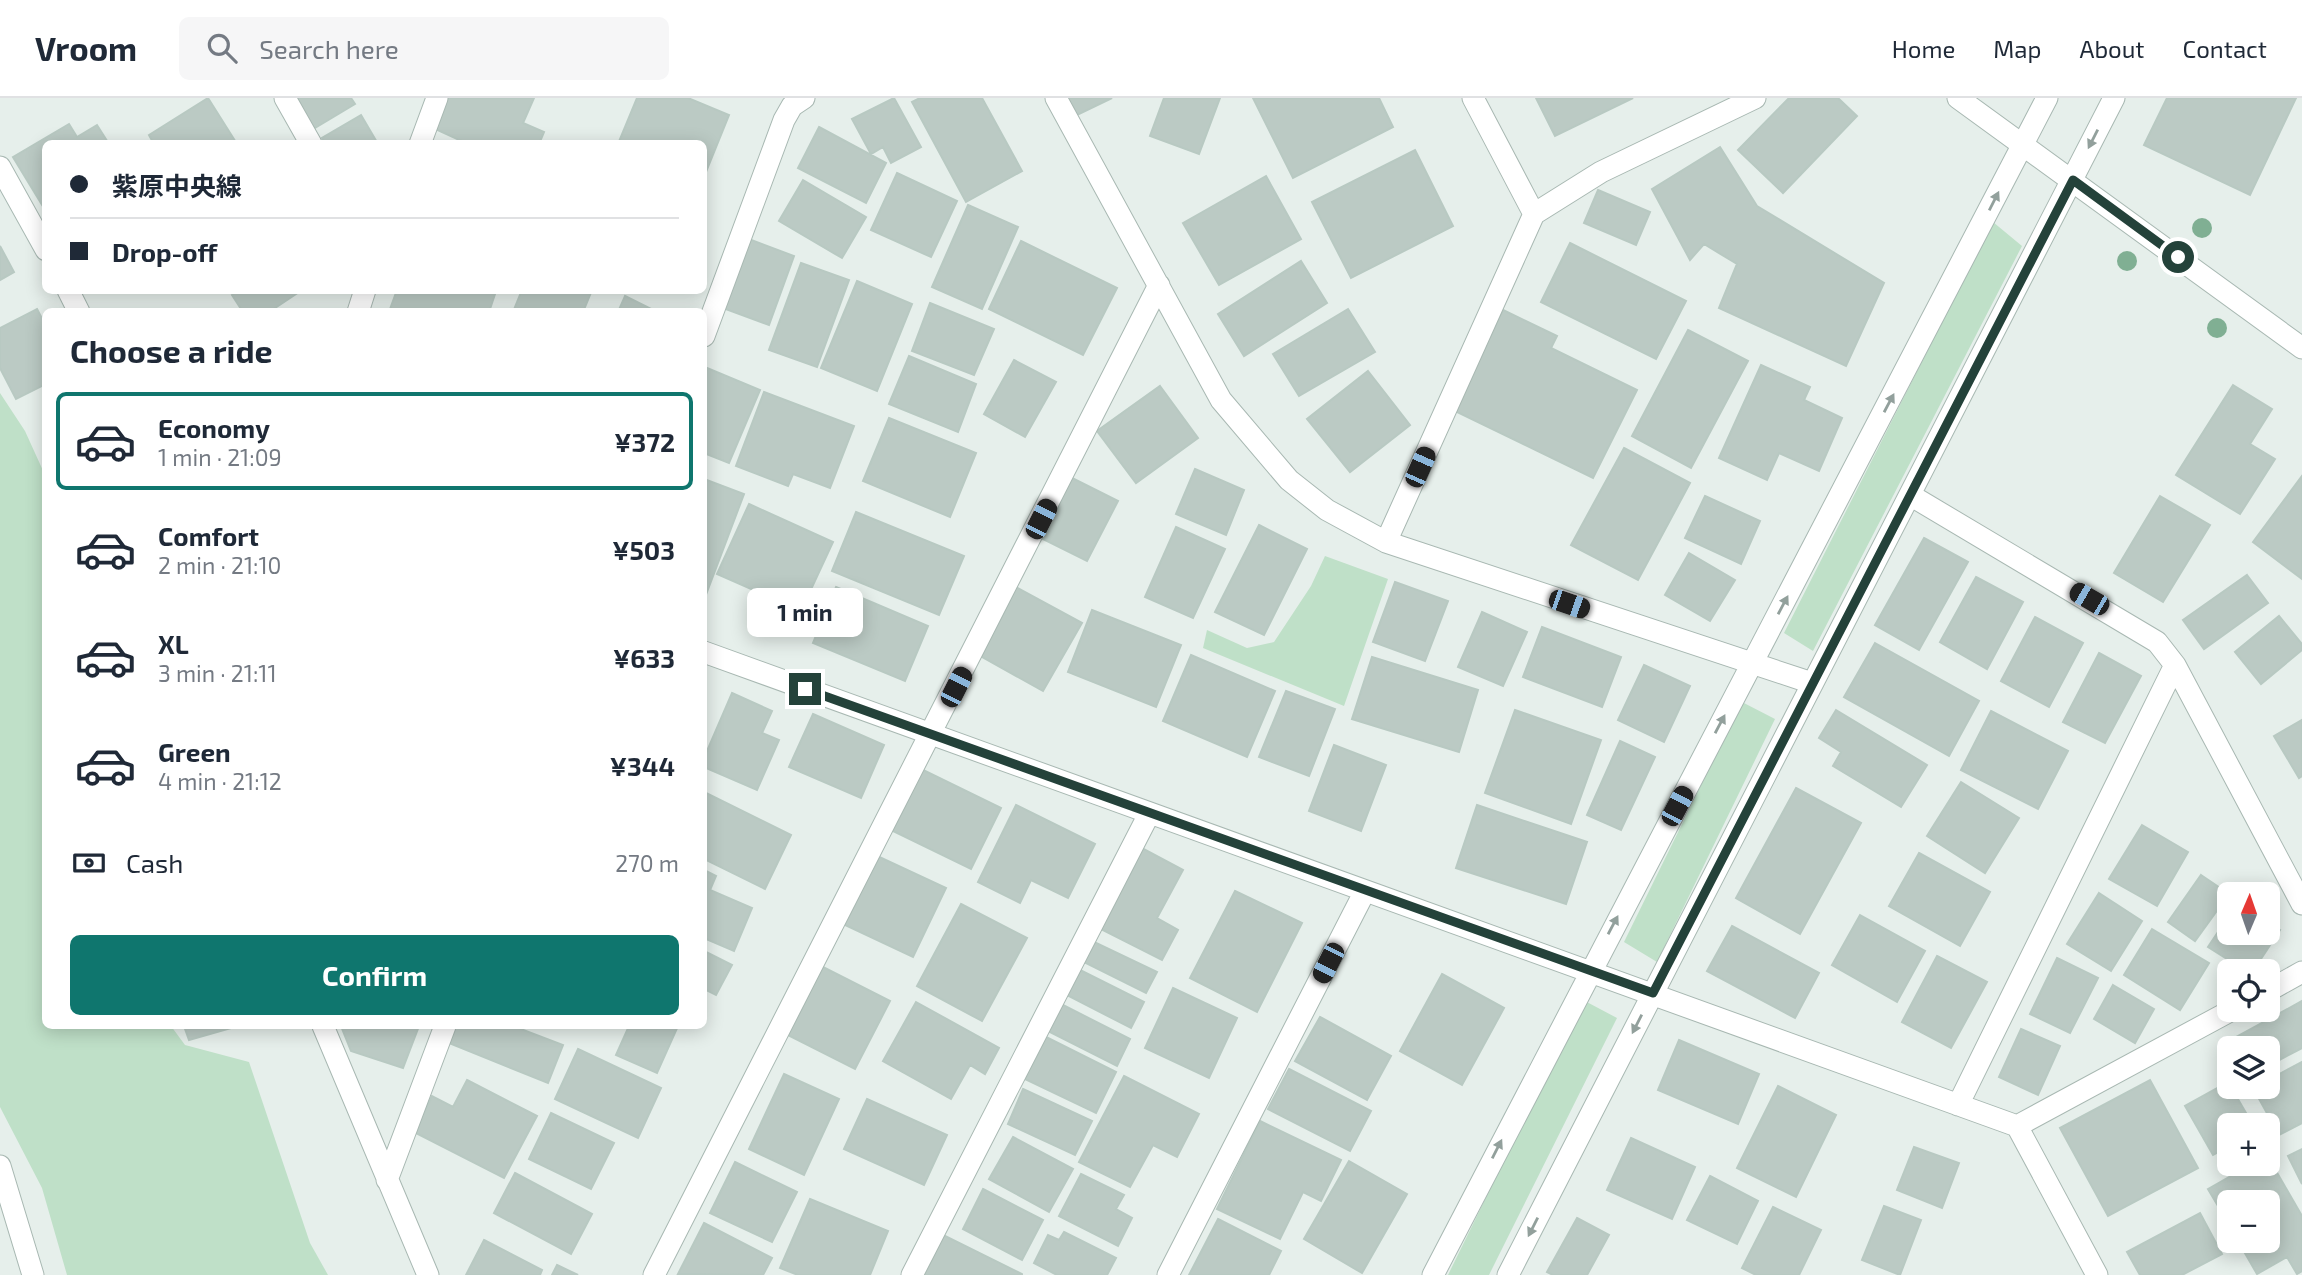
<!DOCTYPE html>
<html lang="en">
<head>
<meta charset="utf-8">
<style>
	:root { --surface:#fff; --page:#f6f6f7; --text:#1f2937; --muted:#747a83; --line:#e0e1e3; --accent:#0f766e }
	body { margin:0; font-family:"Exo 2","Noto Sans JP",sans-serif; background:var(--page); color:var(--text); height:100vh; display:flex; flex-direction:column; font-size:26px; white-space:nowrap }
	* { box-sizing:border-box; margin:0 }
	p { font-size:23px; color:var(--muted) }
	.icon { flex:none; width:38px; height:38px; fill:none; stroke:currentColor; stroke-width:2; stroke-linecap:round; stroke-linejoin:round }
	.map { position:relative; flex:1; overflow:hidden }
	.panel { position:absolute; left:42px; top:210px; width:665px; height:721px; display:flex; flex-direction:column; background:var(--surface); border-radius:10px; box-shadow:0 4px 18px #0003 }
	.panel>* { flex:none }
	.guide { position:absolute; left:42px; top:42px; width:665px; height:154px; border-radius:10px; box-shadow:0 4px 18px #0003; display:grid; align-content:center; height:154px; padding:0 28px; background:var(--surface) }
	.needle { width:46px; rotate:2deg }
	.buttons { position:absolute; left:2217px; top:784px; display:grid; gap:14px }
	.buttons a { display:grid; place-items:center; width:63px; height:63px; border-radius:10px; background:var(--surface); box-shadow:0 4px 18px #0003; font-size:35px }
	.end { position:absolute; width:32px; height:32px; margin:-16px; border:9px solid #24423a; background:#fff; box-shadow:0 0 0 4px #fff }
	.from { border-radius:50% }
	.bubble { position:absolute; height:49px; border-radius:10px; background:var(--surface); box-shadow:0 4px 18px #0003; font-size:23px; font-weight:700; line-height:49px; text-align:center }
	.car { position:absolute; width:21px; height:42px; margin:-21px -10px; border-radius:9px; box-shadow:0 0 5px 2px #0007; background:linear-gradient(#222 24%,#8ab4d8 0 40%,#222 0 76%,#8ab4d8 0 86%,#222 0) }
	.guide b { display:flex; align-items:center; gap:24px; height:66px; font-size:26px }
	.guide b+b { border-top:2px solid var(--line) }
	.guide i { width:18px; height:18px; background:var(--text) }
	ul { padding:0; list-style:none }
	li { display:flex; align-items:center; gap:21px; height:98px; margin:0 14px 10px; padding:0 14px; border:4px solid transparent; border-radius:10px }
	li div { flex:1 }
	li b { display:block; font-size:26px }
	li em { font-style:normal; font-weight:700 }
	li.active { border-color:var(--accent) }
	li>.icon { width:63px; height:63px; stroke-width:1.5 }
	h2 { padding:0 28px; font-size:32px; line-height:84px }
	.pay { display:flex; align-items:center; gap:18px; height:77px; padding:0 28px; font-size:26px }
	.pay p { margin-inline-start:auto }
	.primary-button { display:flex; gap:14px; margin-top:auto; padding:14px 28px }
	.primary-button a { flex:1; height:80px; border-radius:10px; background:var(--accent); color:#fff; font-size:28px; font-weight:700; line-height:80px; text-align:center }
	header { display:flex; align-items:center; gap:42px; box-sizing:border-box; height:98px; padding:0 35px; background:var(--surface); border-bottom:2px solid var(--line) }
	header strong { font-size:33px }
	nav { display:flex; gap:38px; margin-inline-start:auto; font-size:24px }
	.search { width:490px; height:63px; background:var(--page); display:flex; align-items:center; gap:18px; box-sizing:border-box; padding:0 24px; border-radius:10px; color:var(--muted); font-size:26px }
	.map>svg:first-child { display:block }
	.green { fill:#bfe0c8 }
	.building { fill:#bbcac4; stroke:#b8c9c2; stroke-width:2 }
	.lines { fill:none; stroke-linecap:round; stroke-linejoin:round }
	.minor-casing { stroke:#a8b8b2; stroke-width:23 }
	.tertiary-casing { stroke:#a8b8b2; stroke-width:23 }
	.minor { stroke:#fff; stroke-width:21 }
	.tertiary { stroke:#fff; stroke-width:21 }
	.tree { fill:#80af93 }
	.oneway { fill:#92a09c }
	.route { stroke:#24423a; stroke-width:9 }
</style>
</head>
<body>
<header>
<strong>Vroom</strong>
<div class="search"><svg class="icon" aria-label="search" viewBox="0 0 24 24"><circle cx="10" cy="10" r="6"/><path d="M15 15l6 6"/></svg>Search here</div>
<nav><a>Home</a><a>Map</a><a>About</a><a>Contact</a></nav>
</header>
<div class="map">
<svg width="2302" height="1177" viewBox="0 0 2302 1177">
	<rect width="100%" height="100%" fill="#e6efeb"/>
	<path class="green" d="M 1993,124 L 2022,148 L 1813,553 L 1784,535 Z
		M 0,295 L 25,333 L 45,377 L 46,928 L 171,928 L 185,947 L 249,964 L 310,1145 L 328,1177 L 67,1177 L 42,1090 L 0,1009 Z
		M 1325,458 L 1388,481 L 1344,608 L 1203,550 L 1207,532 L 1247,550 L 1274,544 L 1311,488 Z
		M 1742,604 L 1775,621 L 1657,864 L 1624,844 Z
		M 1583,902 L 1617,920 L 1489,1177 L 1448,1177 Z"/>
	<path class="building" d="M 208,0 L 237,46 L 154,46 L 149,37 Z
		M 290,0 L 351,0 L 355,6 L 310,33 Z
		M 444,0 L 534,0 L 523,25 L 544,34 L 539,46 L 468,46 L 431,29 Z
		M 637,0 L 688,0 L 729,17 L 704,79 L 704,46 L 618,46 Z
		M 894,0 L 921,49 L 891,65 L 883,49 L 871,56 L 852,21 Z
		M 920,0 L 982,0 L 1022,73 L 966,104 L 912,4 Z
		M 1066,0 L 1112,0 L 1075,18 Z
		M 1164,0 L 1220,0 L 1199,56 L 1150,38 Z
		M 1253,0 L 1379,0 L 1393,29 L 1293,80 Z
		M 1536,0 L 1633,0 L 1555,38 Z
		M 1789,0 L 1838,0 L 1857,18 L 1783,95 L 1738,52 Z
		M 2167,0 L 2296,0 L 2250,97 L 2144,47 Z
		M 361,17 L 378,46 L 325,46 L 322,40 Z
		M 69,26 L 77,39 L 97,27 L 109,46 L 46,46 L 44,110 L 13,59 Z
		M 819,29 L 886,65 L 866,105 L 798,70 Z
		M 1720,49 L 1757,108 L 1884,185 L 1846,268 L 1719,210 L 1737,166 L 1704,146 L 1690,162 L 1652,91 Z
		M 1415,52 L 1453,128 L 1351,180 L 1312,104 Z
		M 897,75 L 957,103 L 931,159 L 871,132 Z
		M 1266,78 L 1301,141 L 1219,187 L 1183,125 Z
		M 803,82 L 866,119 L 842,160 L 779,123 Z
		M 1598,92 L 1650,114 L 1636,147 L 1584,125 Z
		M 968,107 L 1018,129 L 982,211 L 932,189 Z
		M 746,140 L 794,158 L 769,227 L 720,209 Z
		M 1021,143 L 1117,190 L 1083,257 L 989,211 Z
		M 1570,145 L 1686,203 L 1656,261 L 1541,204 Z
		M 0,148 L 14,174 L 0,182 Z
		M 1301,163 L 1327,205 L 1244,258 L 1218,216 Z
		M 801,165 L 849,182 L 817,269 L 769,252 Z
		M 857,183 L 912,206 L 877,293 L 821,270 Z
		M 239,192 L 302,192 L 269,214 L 243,214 L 232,197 Z
		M 397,192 L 487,192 L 495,196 L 489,214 L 389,214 Z
		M 522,192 L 592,192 L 583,214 L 513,214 Z
		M 625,198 L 657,214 L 618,214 Z
		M 930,205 L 994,231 L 974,277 L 912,253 Z
		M 37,211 L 46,228 L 46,286 L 16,301 L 0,270 L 0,230 Z
		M 1348,211 L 1375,254 L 1299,298 L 1273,256 Z
		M 1503,212 L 1557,238 L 1551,250 L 1637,292 L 1593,380 L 1453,312 Z
		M 1688,232 L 1748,263 L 1691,370 L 1632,338 Z
		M 909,258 L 976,286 L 958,334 L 889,306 Z
		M 1014,262 L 1056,284 L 1025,339 L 984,316 Z
		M 1761,267 L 1810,289 L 1804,302 L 1842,320 L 1819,373 L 1779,355 L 1767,382 L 1719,360 Z
		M 707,270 L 760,292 L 729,365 L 704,355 L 704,278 Z
		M 1368,273 L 1410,327 L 1350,374 L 1307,321 Z
		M 2233,287 L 2272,311 L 2250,346 L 2275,361 L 2240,416 L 2176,377 Z
		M 1160,288 L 1198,340 L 1136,385 L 1097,333 Z
		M 764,294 L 854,328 L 830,390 L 793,376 L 788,388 L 736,368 Z
		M 889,320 L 976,355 L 950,419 L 863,383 Z
		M 1624,350 L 1690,385 L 1638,482 L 1571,447 Z
		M 1195,371 L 1244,392 L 1226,437 L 1176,416 Z
		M 2302,378 L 2302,481 L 2253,444 Z
		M 1072,380 L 1118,403 L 1087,463 L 1041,440 Z
		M 704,381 L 744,396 L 704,502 Z
		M 1705,398 L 1760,423 L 1741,466 L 1685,440 Z
		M 2160,398 L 2210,427 L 2163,504 L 2114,475 Z
		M 749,406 L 833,444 L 801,513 L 717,476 Z
		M 856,414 L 964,458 L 939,517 L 832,473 Z
		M 1259,427 L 1307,451 L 1264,537 L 1215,514 Z
		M 1176,429 L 1225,451 L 1193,520 L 1145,499 Z
		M 1924,440 L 1968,464 L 1919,552 L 1875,527 Z
		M 1689,455 L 1735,482 L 1710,523 L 1665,497 Z
		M 2247,477 L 2268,505 L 2204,551 L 2183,522 Z
		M 1976,479 L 2023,504 L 1987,571 L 1940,544 Z
		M 1395,484 L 1448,503 L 1425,563 L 1373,544 Z
		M 1014,488 L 1082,525 L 1043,593 L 977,556 Z
		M 836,489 L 928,528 L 905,583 L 813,545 Z
		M 1092,512 L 1181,547 L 1156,609 L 1068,574 Z
		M 1482,514 L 1527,534 L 1503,588 L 1458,569 Z
		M 2279,518 L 2302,546 L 2302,552 L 2261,586 L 2235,554 Z
		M 2035,519 L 2083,545 L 2049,609 L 2001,583 Z
		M 1542,529 L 1621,559 L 1602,609 L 1523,579 Z
		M 1875,545 L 1979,603 L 1949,658 L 1844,599 Z
		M 2099,555 L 2141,578 L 2105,645 L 2063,624 Z
		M 1191,557 L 1275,593 L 1247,659 L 1163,623 Z
		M 1372,559 L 1478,592 L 1459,654 L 1352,621 Z
		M 1644,567 L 1690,588 L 1664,644 L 1618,622 Z
		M 1286,593 L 1335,611 L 1309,678 L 1259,659 Z
		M 732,595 L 772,613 L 762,635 L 779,642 L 757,692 L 704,669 L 704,660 Z
		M 1515,612 L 1601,642 L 1571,726 L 1485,695 Z
		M 1836,612 L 1927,667 L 1901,709 L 1833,668 L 1841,654 L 1819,640 Z
		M 1991,613 L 2068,653 L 2038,711 L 1961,672 Z
		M 813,616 L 884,647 L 861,700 L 789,669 Z
		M 2302,622 L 2302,678 L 2299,680 L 2274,638 Z
		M 1620,643 L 1655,659 L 1621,732 L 1587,717 Z
		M 1334,647 L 1386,667 L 1361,733 L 1309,713 Z
		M 921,671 L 1001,710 L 971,771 L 891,732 Z
		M 1961,684 L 2019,720 L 1985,775 L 1927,738 Z
		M 1796,690 L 1861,725 L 1800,836 L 1736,800 Z
		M 704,694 L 791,737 L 765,791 L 704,761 Z
		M 1016,707 L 1095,746 L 1068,800 L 1031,782 L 1020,805 L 978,784 Z
		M 1477,707 L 1587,744 L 1566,806 L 1456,770 Z
		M 2142,727 L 2188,754 L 2157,808 L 2109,781 Z
		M 1136,747 L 1183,772 L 1157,820 L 1178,832 L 1162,862 L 1095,828 Z
		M 1919,755 L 1990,794 L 1960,848 L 1889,808 Z
		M 875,757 L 946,790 L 913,859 L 843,826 Z
		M 704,772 L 716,778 L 710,792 L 752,810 L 734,853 L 704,840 Z
		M 2201,777 L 2229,796 L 2195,843 L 2168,824 Z
		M 1235,793 L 1302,825 L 1257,914 L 1190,880 Z
		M 2099,795 L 2142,823 L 2111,873 L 2067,846 Z
		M 961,806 L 1027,840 L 982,923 L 917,888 Z
		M 2230,816 L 2230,835 L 2268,835 L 2268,823 L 2280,832 L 2253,873 L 2246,873 L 2208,849 Z
		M 1860,817 L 1925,853 L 1897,904 L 1832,867 Z
		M 1732,828 L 1819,875 L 1795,920 L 1707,873 Z
		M 2152,831 L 2209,865 L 2180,912 L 2124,877 Z
		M 1094,844 L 1157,874 L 1146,895 L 1084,864 Z
		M 704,853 L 732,867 L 716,897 L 704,891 Z
		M 1937,858 L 1987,884 L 1951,950 L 1902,924 Z
		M 2057,860 L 2098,880 L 2070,935 L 2030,916 Z
		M 817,866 L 890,903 L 855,971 L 782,934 Z
		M 1080,872 L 1144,904 L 1131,930 L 1067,897 Z
		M 1442,876 L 1504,910 L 1462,987 L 1400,953 Z
		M 2113,887 L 2154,911 L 2135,945 L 2094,921 Z
		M 1173,890 L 1237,920 L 1209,980 L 1145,950 Z
		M 2302,903 L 2302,950 L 2268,968 L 2268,950 L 2233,950 L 2229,943 Z
		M 916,904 L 999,950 L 985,976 L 970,967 L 951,1001 L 883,963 Z
		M 1061,906 L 1130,941 L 1117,968 L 1048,933 Z
		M 1320,919 L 1391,958 L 1367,1002 L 1295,963 Z
		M 184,928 L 238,928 L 189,942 Z
		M 341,928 L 419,928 L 403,970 L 351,953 Z
		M 451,928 L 513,928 L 563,947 L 548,985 L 444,943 Z
		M 629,928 L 678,928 L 657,975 L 616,957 Z
		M 2021,931 L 2060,948 L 2038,997 L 1999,979 Z
		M 1046,939 L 1116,974 L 1096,1015 L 1025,981 Z
		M 1679,942 L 1759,976 L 1738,1026 L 1658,992 Z
		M 578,951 L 661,990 L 638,1040 L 555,1001 Z
		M 2302,964 L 2302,1025 L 2279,1037 L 2253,990 L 2268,989 L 2268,982 Z
		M 1289,971 L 1371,1013 L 1350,1053 L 1268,1011 Z
		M 784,976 L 839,1001 L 804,1077 L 749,1051 Z
		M 1124,978 L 1199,1016 L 1177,1059 L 1153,1047 L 1130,1089 L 1079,1064 Z
		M 467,982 L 537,1018 L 504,1080 L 414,1034 L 432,998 L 453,1009 Z
		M 2150,982 L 2198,1070 L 2108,1118 L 2060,1030 Z
		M 2228,984 L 2253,1027 L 2230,1027 L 2230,1048 L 2213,1057 L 2185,1008 Z
		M 1778,988 L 1836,1017 L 1796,1099 L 1737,1070 Z
		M 1023,991 L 1092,1023 L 1075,1057 L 1008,1026 Z
		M 867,1001 L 947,1037 L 924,1087 L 844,1051 Z
		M 551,1015 L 614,1045 L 591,1091 L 529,1061 Z
		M 1260,1023 L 1341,1062 L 1321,1103 L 1303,1094 L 1280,1141 L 1217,1111 Z
		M 1013,1039 L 1073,1071 L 1049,1114 L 989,1081 Z
		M 1631,1040 L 1695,1069 L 1672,1121 L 1607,1092 Z
		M 1914,1049 L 1959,1065 L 1942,1110 L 1897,1092 Z
		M 2302,1051 L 2302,1086 L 2288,1058 Z
		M 2268,1059 L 2302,1118 L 2302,1173 L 2297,1176 L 2287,1159 L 2257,1176 L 2238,1143 L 2268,1143 L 2268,1104 L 2230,1104 L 2230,1128 L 2208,1091 L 2252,1066 L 2268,1066 Z
		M 1349,1063 L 1407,1096 L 1362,1175 L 1304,1141 Z
		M 735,1064 L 797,1094 L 772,1144 L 710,1115 Z
		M 515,1075 L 592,1116 L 571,1156 L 494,1115 Z
		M 1081,1076 L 1124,1097 L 1116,1111 L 1132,1120 L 1118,1148 L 1059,1118 Z
		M 1710,1078 L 1758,1103 L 1737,1146 L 1687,1122 Z
		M 983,1091 L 1043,1122 L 1022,1162 L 963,1131 Z
		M 810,1101 L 888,1133 L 870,1177 L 798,1177 L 780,1170 Z
		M 1884,1108 L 1921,1122 L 1900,1177 L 1862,1162 Z
		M 1773,1109 L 1821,1132 L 1799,1177 L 1756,1177 L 1742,1170 Z
		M 2200,1115 L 2222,1156 L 2182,1177 L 2140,1177 L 2127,1154 Z
		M 1577,1120 L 1609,1137 L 1587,1177 L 1553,1177 L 1547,1174 Z
		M 1218,1121 L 1281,1153 L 1269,1177 L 1189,1177 Z
		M 704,1125 L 772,1160 L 763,1177 L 678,1176 Z
		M 1064,1134 L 1116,1160 L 1107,1177 L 1057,1177 L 1034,1165 L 1048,1137 L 1059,1142 Z
		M 943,1137 L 1022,1176 L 1022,1177 L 923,1177 Z
		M 484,1142 L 542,1172 L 540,1177 L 466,1177 Z
		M 557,1167 L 578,1177 L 552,1177 Z"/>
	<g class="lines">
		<g class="minor-casing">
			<path id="minor" d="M 285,0 L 311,46
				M 1056,0 L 1221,302 L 1289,382 L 1327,412 L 1386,444 L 1812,585
				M 420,46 L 437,0
				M 0,69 L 46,152
				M 1534,116 L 1601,74 L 1755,0
				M 68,192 L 79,214
				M 358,214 L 365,192
				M 704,238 L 784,22 L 792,8 L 804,0
				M 1910,397 L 2157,544 L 2175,567 L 2302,806
				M 1386,444 L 1534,116 L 1473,0
				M 704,554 L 2017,1028 L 2232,912
				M 2268,893 L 2302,874
				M 323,928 L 428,1177
				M 1958,1007 L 2175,567
				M 2017,1028 L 2097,1177
				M 0,1068 L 33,1177
				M 387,1082 L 445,928
				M 654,1177 L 1159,187
				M 912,1177 L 1149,716
				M 1168,1177 L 1365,793
				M 1433,1177 L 2047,0
				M 1508,1177 L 2114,0"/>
		</g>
		<g class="tertiary-casing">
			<path id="tertiary" d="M 1958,0 L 2302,250"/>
		</g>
		<use href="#minor" class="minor"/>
		<use href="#tertiary" class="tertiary"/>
	</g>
	<g class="tree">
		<circle cx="2202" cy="130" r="10"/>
		<circle cx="2127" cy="163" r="10"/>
		<circle cx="2217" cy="230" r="10"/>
	</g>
	<defs><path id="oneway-solid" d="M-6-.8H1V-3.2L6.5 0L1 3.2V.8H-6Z" transform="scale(1.75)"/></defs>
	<g class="oneway">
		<use href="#oneway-solid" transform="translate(2093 41) rotate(117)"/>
		<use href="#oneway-solid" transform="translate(1994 103) rotate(-63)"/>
		<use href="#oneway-solid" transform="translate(1889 305) rotate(-62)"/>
		<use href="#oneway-solid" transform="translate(1783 507) rotate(-62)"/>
		<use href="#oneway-solid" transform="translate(1720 626) rotate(-62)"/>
		<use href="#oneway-solid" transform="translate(1613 827) rotate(-62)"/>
		<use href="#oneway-solid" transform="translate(1637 926) rotate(117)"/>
		<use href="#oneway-solid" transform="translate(1497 1051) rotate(-63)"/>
		<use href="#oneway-solid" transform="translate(1533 1129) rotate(117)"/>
	</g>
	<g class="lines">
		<path class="route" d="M 805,591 L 1653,895 L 2073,82 L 2178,159"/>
	</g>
</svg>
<div class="buttons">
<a><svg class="needle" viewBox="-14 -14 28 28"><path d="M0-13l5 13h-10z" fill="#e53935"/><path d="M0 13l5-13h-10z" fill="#747a83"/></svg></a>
<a><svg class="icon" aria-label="locate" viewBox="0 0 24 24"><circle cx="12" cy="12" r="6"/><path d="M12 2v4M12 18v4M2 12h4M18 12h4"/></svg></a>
<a><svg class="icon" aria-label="layers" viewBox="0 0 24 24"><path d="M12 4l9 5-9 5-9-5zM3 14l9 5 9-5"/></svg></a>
<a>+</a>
<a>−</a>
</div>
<i class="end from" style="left:2178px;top:159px"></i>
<i class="end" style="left:805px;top:591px"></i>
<div class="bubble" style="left:747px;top:490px;width:116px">1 min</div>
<i class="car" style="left:1420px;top:369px;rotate:24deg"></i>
<i class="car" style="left:1041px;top:421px;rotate:27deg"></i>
<i class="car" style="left:2089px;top:501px;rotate:300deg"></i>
<i class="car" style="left:1569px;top:506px;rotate:109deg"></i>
<i class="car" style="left:956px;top:589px;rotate:27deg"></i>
<i class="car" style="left:1677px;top:708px;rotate:28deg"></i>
<i class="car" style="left:1328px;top:865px;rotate:207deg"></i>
<div class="guide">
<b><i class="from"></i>紫原中央線</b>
<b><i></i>Drop-off</b>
</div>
<section class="panel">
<h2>Choose a ride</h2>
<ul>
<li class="active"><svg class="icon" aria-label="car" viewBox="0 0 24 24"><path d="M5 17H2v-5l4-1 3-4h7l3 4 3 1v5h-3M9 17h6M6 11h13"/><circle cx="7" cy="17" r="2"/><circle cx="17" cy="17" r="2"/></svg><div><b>Economy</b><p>1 min · 21:09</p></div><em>¥372</em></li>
<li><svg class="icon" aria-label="car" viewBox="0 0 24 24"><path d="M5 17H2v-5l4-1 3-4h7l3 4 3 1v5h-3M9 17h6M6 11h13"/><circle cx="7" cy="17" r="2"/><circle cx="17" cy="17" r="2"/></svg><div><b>Comfort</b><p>2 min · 21:10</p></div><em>¥503</em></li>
<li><svg class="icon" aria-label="car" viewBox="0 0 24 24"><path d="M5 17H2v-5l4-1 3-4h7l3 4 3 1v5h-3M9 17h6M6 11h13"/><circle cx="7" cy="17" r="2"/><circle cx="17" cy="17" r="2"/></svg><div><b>XL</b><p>3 min · 21:11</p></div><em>¥633</em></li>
<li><svg class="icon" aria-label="car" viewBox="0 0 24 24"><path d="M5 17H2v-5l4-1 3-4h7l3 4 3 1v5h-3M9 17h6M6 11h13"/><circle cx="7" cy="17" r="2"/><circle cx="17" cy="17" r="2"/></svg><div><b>Green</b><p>4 min · 21:12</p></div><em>¥344</em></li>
</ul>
<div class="pay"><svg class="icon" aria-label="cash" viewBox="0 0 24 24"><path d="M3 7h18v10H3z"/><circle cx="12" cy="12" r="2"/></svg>Cash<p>270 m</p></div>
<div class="primary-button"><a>Confirm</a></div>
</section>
</div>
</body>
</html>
